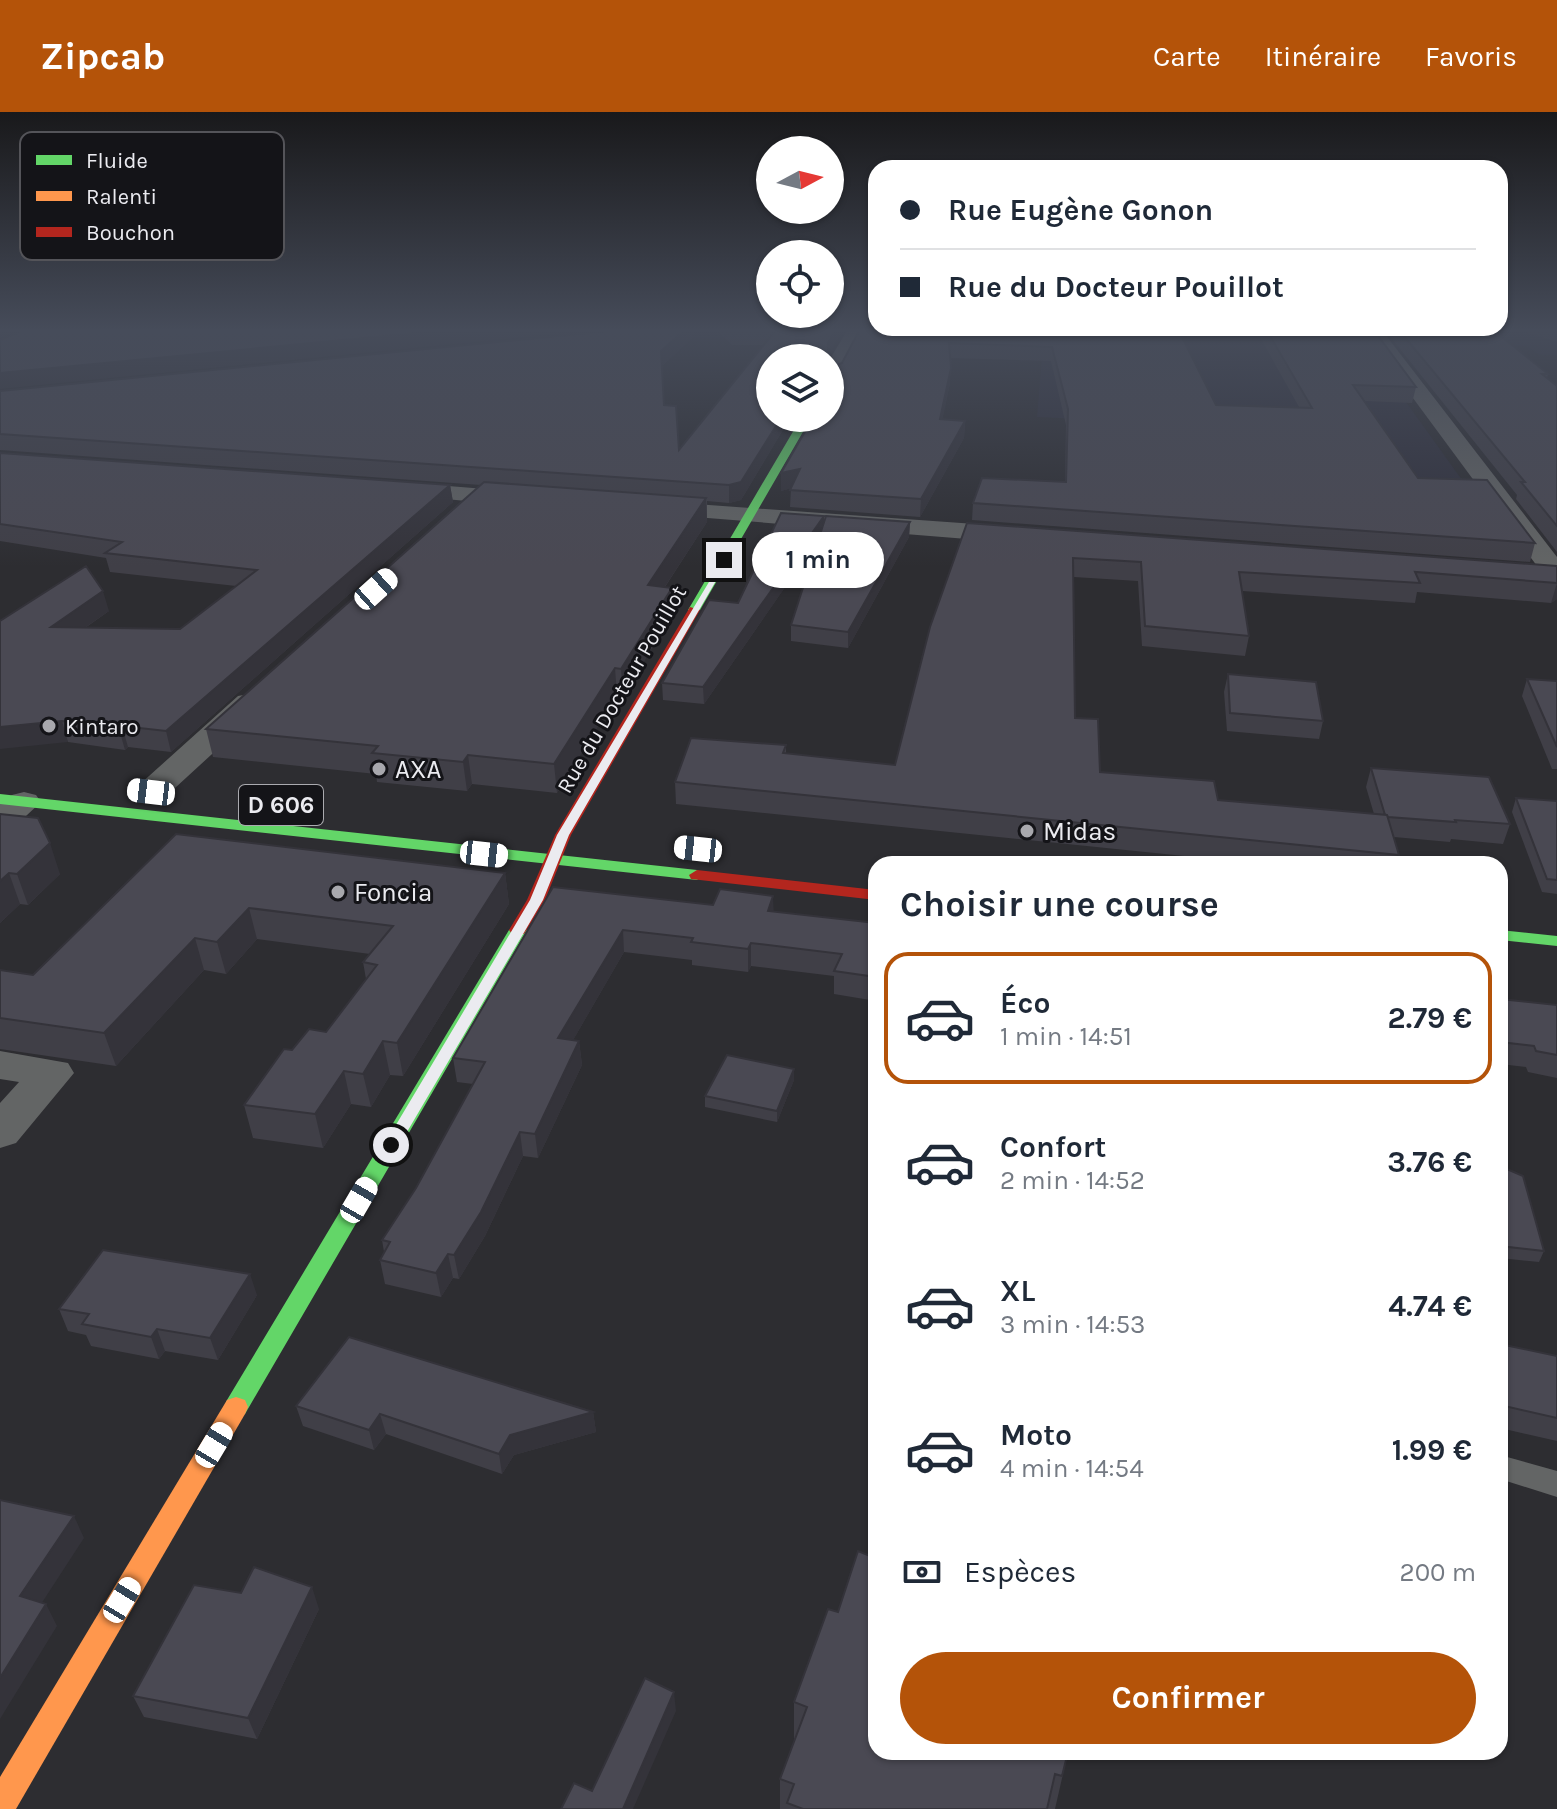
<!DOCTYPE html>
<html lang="fr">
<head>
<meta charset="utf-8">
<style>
	:root { --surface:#fff; --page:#f6f6f7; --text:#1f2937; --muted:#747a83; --line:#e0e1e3; --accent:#b45309 }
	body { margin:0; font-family:Karla,sans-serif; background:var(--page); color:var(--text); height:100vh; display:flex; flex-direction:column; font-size:30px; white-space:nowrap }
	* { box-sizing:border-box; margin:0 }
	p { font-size:26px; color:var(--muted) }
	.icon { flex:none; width:44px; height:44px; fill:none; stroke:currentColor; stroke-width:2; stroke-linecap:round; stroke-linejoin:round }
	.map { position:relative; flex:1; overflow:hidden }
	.sheet { position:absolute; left:868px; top:744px; width:640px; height:904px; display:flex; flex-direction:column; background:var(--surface); border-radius:24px; box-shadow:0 2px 6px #0004 }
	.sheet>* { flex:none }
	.banner { position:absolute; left:868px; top:48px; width:640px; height:176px; border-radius:24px; box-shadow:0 2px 6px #0004; display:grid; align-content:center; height:176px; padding:0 32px; background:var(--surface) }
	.needle { width:52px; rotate:83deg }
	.tools { position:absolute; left:756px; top:24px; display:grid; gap:16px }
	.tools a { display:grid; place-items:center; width:88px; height:88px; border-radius:50%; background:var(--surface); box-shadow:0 2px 6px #0004; font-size:40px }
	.end { position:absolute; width:36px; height:36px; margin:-18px; border:10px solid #ebebf0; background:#111; box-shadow:0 0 0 4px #111 }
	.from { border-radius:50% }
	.bubble { position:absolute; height:56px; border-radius:28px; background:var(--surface); box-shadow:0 2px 6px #0004; font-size:26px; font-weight:700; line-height:56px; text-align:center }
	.car { position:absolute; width:24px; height:48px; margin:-24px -12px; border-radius:10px; box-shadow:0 0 6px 2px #0007; background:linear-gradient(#fff 24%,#345 0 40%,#fff 0 76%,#345 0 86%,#fff 0) }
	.banner b { display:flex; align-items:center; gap:28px; height:76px; font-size:30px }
	.banner b+b { border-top:2px solid var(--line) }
	.banner i { width:20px; height:20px; background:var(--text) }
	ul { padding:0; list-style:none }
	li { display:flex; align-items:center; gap:24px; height:132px; margin:0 16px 12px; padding:0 16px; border:4px solid transparent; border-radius:24px }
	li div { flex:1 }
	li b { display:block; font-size:30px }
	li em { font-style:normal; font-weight:700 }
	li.on { border-color:var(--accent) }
	li>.icon { width:72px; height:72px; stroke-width:1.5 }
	h2 { padding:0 32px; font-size:36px; line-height:96px }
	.pay { display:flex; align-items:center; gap:20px; height:88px; padding:0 32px; font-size:30px }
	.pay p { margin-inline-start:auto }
	.cta { display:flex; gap:16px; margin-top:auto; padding:16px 32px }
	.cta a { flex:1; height:92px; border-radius:48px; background:var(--accent); color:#fff; font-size:32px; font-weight:700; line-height:92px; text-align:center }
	header { display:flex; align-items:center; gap:48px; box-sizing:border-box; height:112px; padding:0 40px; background:var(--accent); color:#fff }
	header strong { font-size:38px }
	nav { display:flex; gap:44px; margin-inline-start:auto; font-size:28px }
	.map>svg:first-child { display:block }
	.built { fill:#30303c }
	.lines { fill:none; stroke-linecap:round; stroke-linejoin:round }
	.lane { fill:#636565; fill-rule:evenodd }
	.street { fill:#636565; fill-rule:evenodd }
	.fast { fill:#63d668; fill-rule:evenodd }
	.slow { fill:#ff974d; fill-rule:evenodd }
	.jam { fill:#b3261e; fill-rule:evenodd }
	.wall { fill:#403f47; fill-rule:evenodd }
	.shaded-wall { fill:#34333a }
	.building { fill:#4a4953; stroke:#34333a; stroke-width:2 }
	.route { fill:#ebebf0 }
	.poi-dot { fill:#a8a8ad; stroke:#141418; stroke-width:3 }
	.labels { text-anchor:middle; stroke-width:6; stroke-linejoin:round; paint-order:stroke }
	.far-street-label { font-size:22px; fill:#ebebf0; stroke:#141418 }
	.far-poi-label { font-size:22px; fill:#ebebf0; stroke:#141418; text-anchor:start }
	.shield { fill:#141418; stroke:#aaaaaf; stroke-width:2 }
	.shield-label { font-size:24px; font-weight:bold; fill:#ebebf0 }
	.poi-label { font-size:26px; fill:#ebebf0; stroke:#141418; text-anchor:start }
	.key { fill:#141418; stroke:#545459; stroke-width:2 }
	.key-label { font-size:22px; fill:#ebebf0 }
</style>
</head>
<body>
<header>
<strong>Zipcab</strong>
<nav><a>Carte</a><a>Itinéraire</a><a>Favoris</a></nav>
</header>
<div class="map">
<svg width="1557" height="1697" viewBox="0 0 1557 1697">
	<rect width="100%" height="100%" fill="#2d2d31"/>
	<path class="built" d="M 1509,217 L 1557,217 L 1557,243 L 1540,243 L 1526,234 L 1489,234 L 1477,224 L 1516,223 Z
		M 1355,219 L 1485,400 L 1122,309 L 1037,305 L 1043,233 L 1103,225 Z"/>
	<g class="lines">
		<path class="lane" d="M 1500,1343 L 1557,1359 L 1557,1385 L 1500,1367 Z"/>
		<path class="street" d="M 848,217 L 866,217 L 840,264 L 830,270 L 830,247 Z
			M 1362,217 L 1381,217 L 1557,445 L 1557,470 L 1543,469 L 1537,454 Z
			M 399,370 L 522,380 L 531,382 L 534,387 L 531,392 L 522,394 L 391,382 L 387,377 L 391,372 Z
			M 654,389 L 1017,415 L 1026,418 L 1030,423 L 1026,428 L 1017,431 L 645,401 L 642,396 L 645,391 Z
			M 249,582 L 260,584 L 265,591 L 260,598 L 163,687 L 151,690 L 139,687 L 134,680 L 139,673 L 238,584 Z
			M 24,680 L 36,683 L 41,690 L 12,717 L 0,721 L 0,692 L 12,683 Z
			M 0,939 L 68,951 L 74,961 L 16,1031 L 0,1036 L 0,991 L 19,970 L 0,967 Z"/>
		<path class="fast" d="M 801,306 L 811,306 L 700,498 L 690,501 L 688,498 Z
			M 0,682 L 697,758 L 705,763 L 697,768 L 0,692 Z
			M 518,813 L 527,818 L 245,1302 L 236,1305 L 227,1302 L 224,1295 L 227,1288 L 509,818 Z
			M 1500,818 L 1557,824 L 1557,834 L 1500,828 Z"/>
		<path class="slow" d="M 236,1285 L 245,1288 L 248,1295 L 245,1302 L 16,1697 L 0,1697 L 0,1665 L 227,1288 Z"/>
		<path class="jam" d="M 690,495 L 700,498 L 571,723 L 545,788 L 524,822 L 512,822 L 509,818 L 527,788 L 555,723 Z
			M 697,758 L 876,778 L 876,788 L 691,767 L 689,763 Z"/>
	</g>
	<path class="wall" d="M 630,217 L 693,217 L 693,225 L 662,254 L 664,293 L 679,338 L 764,233 L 732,233 L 716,217 L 844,217 L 770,306 L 790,306 L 741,388 L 729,391 L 707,389 L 707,410 L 665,475 L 673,501 L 623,584 L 617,583 L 557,681 L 472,672 L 467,679 L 377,670 L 376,662 L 213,645 L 206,617 L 481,373 L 0,338 L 0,279 Z
		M 860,217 L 1373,217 L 1416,275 L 1412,291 L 1365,289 L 1418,366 L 1535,431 L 1530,450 L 972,408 L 973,391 L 1065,370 L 1066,313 L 1051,249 L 950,246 L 950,271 L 942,308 L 965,309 L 964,326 L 920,405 L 790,395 L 791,376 L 781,379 L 781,361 L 813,306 ZM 1181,224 L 1260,225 L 1299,295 L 1216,293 Z
		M 1384,217 L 1492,217 L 1548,262 L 1547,266 L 1557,274 L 1557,440 L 1516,387 L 1517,383 Z
		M 1515,217 L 1557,217 L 1557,230 Z
		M 0,341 L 450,373 L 453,390 L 171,640 L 128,635 L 125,638 L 68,630 L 0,509 L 109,499 L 85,516 L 180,517 L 236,474 L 110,460 L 106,446 L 0,429 Z
		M 824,404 L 824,410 L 910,410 L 909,425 L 848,536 L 791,529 L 791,513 L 819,426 L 704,592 L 663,588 L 662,571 L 738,491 Z
		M 967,411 L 1557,454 L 1557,487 L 1551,491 L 1417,480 L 1415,491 L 1242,479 L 1249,524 L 1245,544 L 1142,534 L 1138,469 L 1074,465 L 1075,606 L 1100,660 L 1218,688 L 1374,702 L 1366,675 L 1371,656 L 1510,712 L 1503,732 L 1451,727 L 1450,730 L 1394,725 L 1399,743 L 1396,752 L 1262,752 L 676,692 L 675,670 L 786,633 L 786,642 L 895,653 Z
		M 1228,562 L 1323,609 L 1319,627 L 1227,619 L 1224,580 Z
		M 1527,567 L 1557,569 L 1557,657 L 1552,657 L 1522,584 Z
		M 1516,686 L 1557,689 L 1557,782 L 1542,780 L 1512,700 Z
		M 0,702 L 60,762 L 28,793 L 20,792 L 0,811 Z
		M 176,722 L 505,761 L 509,792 L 403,964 L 390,963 L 371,995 L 351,992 L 323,1036 L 253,1026 L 244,993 L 292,938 L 326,920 L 366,867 L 363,850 L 370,842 L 257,827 L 226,862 L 204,858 L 116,954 L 0,937 L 0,858 L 33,863 Z
		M 553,775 L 876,811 L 876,889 L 834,882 L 834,864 L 751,854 L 748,860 L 692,853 L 692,848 L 624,840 L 573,928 L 579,929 L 582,953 L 538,1046 L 523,1044 L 485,1124 L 459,1167 L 453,1166 L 441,1185 L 385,1172 L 380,1148 L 384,1140 L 382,1128 L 416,1076 L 473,972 L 457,970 L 453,946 Z
		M 1500,887 L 1557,893 L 1557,966 L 1528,960 L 1526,955 L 1500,952 Z
		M 794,957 L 794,968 L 777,1010 L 705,995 L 705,984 Z
		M 1500,1054 L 1544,1139 L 1539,1150 L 1500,1146 Z
		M 257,1183 L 218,1248 L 165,1239 L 159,1247 L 91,1234 L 86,1223 L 68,1219 L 59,1197 Z
		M 1500,1232 L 1557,1244 L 1557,1329 L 1500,1316 Z
		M 296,1294 L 593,1300 L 596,1320 L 514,1343 L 502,1362 L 386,1322 L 374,1338 L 303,1314 Z
		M 319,1497 L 257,1627 L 144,1605 L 133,1584 Z
		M 794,1590 L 1068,1640 L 1055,1697 L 780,1697 L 780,1667 L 794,1629 Z"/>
	<path class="shaded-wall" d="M 0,217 L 23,217 L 0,226 Z
		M 458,217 L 605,217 L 0,277 L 0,261 Z
		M 686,217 L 693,217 L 693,225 L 662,254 L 661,239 Z
		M 836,217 L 844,217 L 827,245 L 828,231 Z
		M 951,256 L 950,271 L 939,324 L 940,307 Z
		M 781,306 L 790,306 L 741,388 L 729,391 L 729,373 Z
		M 965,309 L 964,326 L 920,405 L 921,387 Z
		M 800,357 L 800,374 L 781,379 L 781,361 Z
		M 450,373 L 453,390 L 171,640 L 166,619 Z
		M 706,386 L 707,410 L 649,499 L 648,473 Z
		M 824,404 L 824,419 L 704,592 L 703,575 Z
		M 910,410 L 909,425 L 848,536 L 848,520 Z
		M 1557,471 L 1557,487 L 1551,491 Z
		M 672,476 L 673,501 L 623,584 L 621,557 Z
		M 103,479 L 109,499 L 57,535 L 51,515 Z
		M 615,556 L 617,583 L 557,681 L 554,652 Z
		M 62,609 L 68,630 L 0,637 L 0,615 Z
		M 122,614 L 128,635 L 125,638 L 119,617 Z
		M 468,643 L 472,672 L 467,679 L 463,650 Z
		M 50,731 L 60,762 L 28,793 L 17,762 Z
		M 9,761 L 20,792 L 0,811 L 0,769 Z
		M 505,761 L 509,792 L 403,964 L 397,931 Z
		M 773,784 L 774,806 L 768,799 Z
		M 249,796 L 257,827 L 226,862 L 217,830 Z
		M 623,818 L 624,840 L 561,949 L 558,926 Z
		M 195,826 L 204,858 L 116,954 L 104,921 Z
		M 751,831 L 751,854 L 748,860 L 748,837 Z
		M 383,929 L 390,963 L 371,995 L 363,962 Z
		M 579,929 L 582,953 L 538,1046 L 535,1022 Z
		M 794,957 L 794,968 L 777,1010 L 777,999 Z
		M 344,959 L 351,992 L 323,1036 L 315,1002 Z
		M 520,1020 L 523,1044 L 485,1124 L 459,1167 L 454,1143 Z
		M 448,1142 L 453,1166 L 441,1185 L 436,1161 Z
		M 250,1162 L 257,1183 L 218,1248 L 210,1226 Z
		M 157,1217 L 165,1239 L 159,1247 L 151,1225 Z
		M 593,1300 L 596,1320 L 514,1343 L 502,1362 L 499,1342 L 510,1323 Z
		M 380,1302 L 386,1322 L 374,1338 L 369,1318 Z
		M 74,1404 L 84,1426 L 32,1506 L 20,1484 Z
		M 312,1475 L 319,1497 L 257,1627 L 248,1606 Z
		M 46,1492 L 57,1514 L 0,1607 L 0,1566 Z
		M 674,1580 L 676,1599 L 633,1697 L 623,1697 Z"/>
	<path class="building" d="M 26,217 L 458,217 L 0,261 L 0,228 Z
		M 630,217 L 686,217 L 661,239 L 664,293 L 676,294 L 679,338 L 775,219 L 731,217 L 836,217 L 828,231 L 828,246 L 770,246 L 770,306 L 781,306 L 741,370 L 729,373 L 0,322 L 0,279 Z
		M 860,217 L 1178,217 L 1216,293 L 1312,296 L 1266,217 L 1373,217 L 1416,275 L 1353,273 L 1418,366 L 1487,368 L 1535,431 L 973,391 L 982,366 L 1066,370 L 1068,297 L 1052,235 L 949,231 L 951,256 L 940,307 L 965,309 L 921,387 L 790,378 L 800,357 L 781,361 L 813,306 L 830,306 L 830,256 L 842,251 Z
		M 1398,217 L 1492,217 L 1548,262 L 1542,262 L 1557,274 L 1557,414 L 1521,370 L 1525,370 Z
		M 0,341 L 450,373 L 166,619 L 122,614 L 119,617 L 62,609 L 0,615 L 0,509 L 86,454 L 103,479 L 51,515 L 180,517 L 257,458 L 105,441 L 122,430 L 0,412 Z
		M 484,370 L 706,386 L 648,473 L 672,476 L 621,557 L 615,556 L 554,652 L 468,643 L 463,650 L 372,641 L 378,634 L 206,617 Z
		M 781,401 L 824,404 L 703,575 L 662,571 L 709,488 L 738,491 Z
		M 826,404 L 910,410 L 848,520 L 791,513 Z
		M 967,411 L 1557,454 L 1557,471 L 1415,460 L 1420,471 L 1239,460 L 1249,524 L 1145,514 L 1141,450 L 1073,446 L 1075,606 L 1098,607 L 1100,660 L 1214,669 L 1218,688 L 1387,703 L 1399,743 L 675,670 L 691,626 L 786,633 L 783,641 L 895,653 L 930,515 Z
		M 1228,562 L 1316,570 L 1323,609 L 1230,601 Z
		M 1527,567 L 1557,569 L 1557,635 Z
		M 1371,656 L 1489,665 L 1510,712 L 1455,708 L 1456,710 L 1388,705 L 1387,703 L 1385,703 Z
		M 1516,686 L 1557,689 L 1557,768 L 1547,767 Z
		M 0,702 L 38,706 L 50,731 L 17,762 L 9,761 L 0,769 Z
		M 176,722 L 505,761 L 397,931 L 383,929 L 363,962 L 344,959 L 315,1002 L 244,993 L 284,937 L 292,938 L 309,917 L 326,920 L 377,853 L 363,850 L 393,814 L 249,796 L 217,830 L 195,826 L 104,921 L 0,906 L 0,858 L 33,863 Z
		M 553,775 L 713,793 L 720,777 L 773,784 L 768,799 L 876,811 L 876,865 L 834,859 L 842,842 L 751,831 L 748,837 L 691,830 L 693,826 L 623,818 L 558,926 L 579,929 L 535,1022 L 520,1020 L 481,1100 L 454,1143 L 448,1142 L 436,1161 L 380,1148 L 390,1130 L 382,1128 L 416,1076 L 485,950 L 453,946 Z
		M 1500,887 L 1557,893 L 1557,943 L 1536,939 L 1534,934 L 1500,930 Z
		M 727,943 L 794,957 L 777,999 L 705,984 Z
		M 1500,1054 L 1523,1064 L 1544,1139 L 1500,1134 Z
		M 103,1138 L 250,1162 L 210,1226 L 157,1217 L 151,1225 L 82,1212 L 89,1202 L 59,1197 Z
		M 349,1225 L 593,1300 L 510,1323 L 499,1342 L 380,1302 L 369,1318 L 296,1294 Z
		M 1500,1232 L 1557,1244 L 1557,1306 L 1500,1293 Z
		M 0,1388 L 74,1404 L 20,1484 L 46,1492 L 0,1566 Z
		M 876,1430 L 876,1640 L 1068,1640 L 1062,1664 L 1055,1662 L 1047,1697 L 803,1697 L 787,1691 L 794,1672 L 780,1667 L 807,1595 L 794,1590 L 828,1497 L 838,1500 L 858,1439 L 870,1444 Z
		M 254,1455 L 312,1475 L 248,1606 L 133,1584 L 194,1473 L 241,1481 Z
		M 645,1566 L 674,1580 L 623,1697 L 561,1697 L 574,1671 L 592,1679 Z"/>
	<linearGradient id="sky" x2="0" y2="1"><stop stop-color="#19191b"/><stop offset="0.48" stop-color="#464c5a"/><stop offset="1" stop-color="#464c5a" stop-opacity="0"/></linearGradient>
	<rect width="1557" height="455" fill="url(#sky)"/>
	<path class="route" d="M 724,445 L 728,448 L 569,723 L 543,788 L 397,1037 L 386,1037 L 384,1033 L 530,788 L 557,723 Z"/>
	<g class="poi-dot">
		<circle cx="49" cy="614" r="8"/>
		<circle cx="379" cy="657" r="8"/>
		<circle cx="1027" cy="719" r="8"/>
		<circle cx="338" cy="780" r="8"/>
	</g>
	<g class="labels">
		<g class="far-street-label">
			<text transform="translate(621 577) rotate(-60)" y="8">Rue du Docteur Pouillot</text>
		</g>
		<g class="far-poi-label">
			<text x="65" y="622">Kintaro</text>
		</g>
		<rect class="shield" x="239" y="673" width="84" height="40" rx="6"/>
		<g class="shield-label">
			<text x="281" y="701">D 606</text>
		</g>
		<g class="poi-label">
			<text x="395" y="666">AXA</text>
			<text x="1043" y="728">Midas</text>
			<text x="354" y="789">Foncia</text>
		</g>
	</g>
	<rect x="20" y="20" width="264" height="128" rx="12" class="key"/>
	<rect x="36" y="43" width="36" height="10" fill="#63d668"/>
	<rect x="36" y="79" width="36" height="10" fill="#ff974d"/>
	<rect x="36" y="115" width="36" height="10" fill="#b3261e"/>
	<g class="key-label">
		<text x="86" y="56">Fluide</text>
		<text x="86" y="92">Ralenti</text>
		<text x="86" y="128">Bouchon</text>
	</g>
</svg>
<div class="tools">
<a><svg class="needle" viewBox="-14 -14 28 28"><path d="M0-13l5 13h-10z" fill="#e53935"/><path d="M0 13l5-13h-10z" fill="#747a83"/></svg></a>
<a><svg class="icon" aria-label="locate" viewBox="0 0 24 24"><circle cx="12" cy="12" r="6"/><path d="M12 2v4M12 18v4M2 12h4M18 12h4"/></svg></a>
<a><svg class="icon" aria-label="layers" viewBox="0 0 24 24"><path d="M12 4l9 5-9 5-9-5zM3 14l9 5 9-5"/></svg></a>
</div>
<i class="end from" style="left:391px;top:1033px"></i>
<i class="end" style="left:724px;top:448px"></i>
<div class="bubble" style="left:752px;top:420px;width:132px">1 min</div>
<i class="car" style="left:376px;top:477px;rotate:48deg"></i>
<i class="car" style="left:151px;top:680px;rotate:277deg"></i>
<i class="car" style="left:698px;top:737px;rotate:276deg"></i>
<i class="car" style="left:484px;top:742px;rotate:96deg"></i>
<i class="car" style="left:359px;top:1088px;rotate:30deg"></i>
<i class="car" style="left:214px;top:1333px;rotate:31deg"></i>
<i class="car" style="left:122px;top:1488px;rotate:31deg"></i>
<div class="banner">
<b><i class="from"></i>Rue Eugène Gonon</b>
<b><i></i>Rue du Docteur Pouillot</b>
</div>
<section class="sheet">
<h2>Choisir une course</h2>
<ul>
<li class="on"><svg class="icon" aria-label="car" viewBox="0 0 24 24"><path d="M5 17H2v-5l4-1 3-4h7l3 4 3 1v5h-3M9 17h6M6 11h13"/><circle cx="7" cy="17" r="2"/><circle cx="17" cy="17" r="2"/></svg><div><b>Éco</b><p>1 min · 14:51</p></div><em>2.79 €</em></li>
<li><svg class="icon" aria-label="car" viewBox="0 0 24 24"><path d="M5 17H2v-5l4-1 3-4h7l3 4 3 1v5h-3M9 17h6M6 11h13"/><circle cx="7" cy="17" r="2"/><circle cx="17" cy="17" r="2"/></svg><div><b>Confort</b><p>2 min · 14:52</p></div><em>3.76 €</em></li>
<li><svg class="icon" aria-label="car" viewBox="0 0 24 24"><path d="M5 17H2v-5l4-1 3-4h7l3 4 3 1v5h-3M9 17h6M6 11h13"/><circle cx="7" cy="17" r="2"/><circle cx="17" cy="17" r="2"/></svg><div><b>XL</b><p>3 min · 14:53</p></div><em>4.74 €</em></li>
<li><svg class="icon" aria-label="car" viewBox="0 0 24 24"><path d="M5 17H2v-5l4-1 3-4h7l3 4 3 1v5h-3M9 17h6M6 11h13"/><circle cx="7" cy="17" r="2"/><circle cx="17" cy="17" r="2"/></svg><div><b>Moto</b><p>4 min · 14:54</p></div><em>1.99 €</em></li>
</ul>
<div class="pay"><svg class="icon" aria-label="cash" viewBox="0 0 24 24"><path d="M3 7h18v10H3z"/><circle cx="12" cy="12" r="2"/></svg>Espèces<p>200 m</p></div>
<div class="cta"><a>Confirmer</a></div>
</section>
</div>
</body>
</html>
